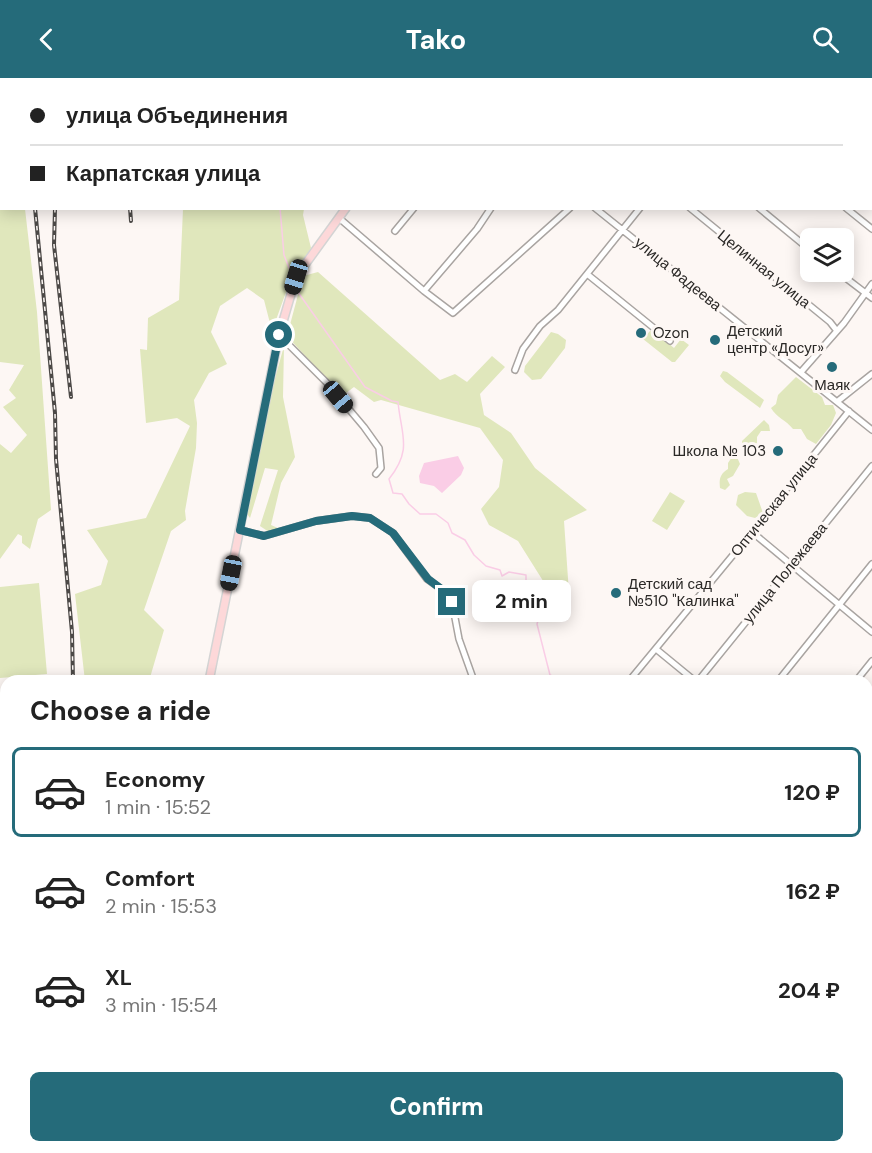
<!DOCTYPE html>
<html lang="en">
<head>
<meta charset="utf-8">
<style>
	:root { --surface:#fff; --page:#f2f2f2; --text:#222; --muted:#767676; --line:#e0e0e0; --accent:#256b7a }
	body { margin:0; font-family:"DM Sans",sans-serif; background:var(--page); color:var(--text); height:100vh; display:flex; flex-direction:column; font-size:22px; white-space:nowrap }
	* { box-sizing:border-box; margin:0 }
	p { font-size:20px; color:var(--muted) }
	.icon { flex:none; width:33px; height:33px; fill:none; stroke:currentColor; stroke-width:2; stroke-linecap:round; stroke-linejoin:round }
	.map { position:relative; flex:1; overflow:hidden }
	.details { position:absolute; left:0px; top:597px; width:873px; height:478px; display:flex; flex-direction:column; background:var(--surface); border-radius:18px 18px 0 0; box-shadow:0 3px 15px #0003 }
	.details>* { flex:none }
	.guide { position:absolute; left:0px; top:0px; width:873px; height:132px; box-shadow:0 3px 15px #0003; display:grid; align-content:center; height:132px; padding:0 30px; background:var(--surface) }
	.controls { position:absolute; left:800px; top:150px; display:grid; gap:12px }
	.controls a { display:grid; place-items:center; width:54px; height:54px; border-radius:9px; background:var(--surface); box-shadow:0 3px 15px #0003; font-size:30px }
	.end { position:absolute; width:27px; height:27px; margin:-14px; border:8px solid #256b7a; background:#fff; box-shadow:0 0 0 3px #fff }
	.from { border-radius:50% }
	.bubble { position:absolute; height:42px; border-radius:9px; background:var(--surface); box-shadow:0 3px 15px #0003; font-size:20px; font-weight:700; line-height:42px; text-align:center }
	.car { position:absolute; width:18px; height:36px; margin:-18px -9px; border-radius:8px; box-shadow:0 0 4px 2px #0007; background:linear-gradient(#222 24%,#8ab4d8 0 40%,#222 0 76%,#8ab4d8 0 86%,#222 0) }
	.guide b { display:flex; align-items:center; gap:21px; height:57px; font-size:22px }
	.guide b+b { border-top:2px solid var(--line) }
	.guide i { width:15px; height:15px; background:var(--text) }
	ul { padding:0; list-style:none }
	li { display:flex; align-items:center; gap:18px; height:90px; margin:0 12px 9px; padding:0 18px; border:3px solid transparent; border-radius:9px }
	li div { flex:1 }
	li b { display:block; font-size:22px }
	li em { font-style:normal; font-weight:700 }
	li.on { border-color:var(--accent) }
	li>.icon { width:54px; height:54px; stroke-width:1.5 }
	h2 { padding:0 30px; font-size:27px; line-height:72px }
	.primary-button { display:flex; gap:12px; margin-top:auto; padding:12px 30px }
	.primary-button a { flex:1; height:69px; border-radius:9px; background:var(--accent); color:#fff; font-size:24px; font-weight:700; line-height:69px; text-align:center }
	header { display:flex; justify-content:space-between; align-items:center; height:78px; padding:0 30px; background:var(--accent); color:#fff; font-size:27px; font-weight:700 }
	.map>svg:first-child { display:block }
	.green { fill:#e0e7bc }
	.water { fill:#facde6 }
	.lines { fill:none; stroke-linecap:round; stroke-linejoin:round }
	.stream { stroke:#facde6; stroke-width:1.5 }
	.minor-casing { stroke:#a9a4a1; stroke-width:8 }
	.major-casing { stroke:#d4d4d4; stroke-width:10 }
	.minor { stroke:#fff; stroke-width:5 }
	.major { stroke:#fdd8d9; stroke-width:7 }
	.rail-casing { stroke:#4c4947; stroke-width:4 }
	.rail { stroke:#fdf7f4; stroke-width:1.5; stroke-dasharray:4.5; stroke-linecap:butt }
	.route { stroke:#256b7a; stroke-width:8 }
	.poi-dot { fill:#256b7a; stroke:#fdf7f4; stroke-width:2 }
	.labels { text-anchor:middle; stroke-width:6; stroke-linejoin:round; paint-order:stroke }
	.street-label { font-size:15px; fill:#2a2826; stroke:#fdf7f4 }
	.poi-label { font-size:15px; fill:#2a2826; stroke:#fdf7f4; text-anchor:start }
</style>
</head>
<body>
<header><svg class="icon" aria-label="back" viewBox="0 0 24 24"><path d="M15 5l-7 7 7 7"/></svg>Tako<svg class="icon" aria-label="search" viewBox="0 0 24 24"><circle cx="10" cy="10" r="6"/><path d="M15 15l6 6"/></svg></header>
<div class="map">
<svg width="872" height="1075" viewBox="0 0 872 1075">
	<rect width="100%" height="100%" fill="#fdf7f4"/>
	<path class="green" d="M 0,0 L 10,1 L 2,2 L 2,130 L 25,131 L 37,234 L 51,432 L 38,441 L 30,471 L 22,465 L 22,458 L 18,456 L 0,481 L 0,366 L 11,375 L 27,357 L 3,329 L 16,320 L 9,312 L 24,287 L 0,284 Z
		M 183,131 L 304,131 L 303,137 L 311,170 L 289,206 L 272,253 L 264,222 L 247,210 L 220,228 L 211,254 L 227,286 L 209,295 L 194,322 L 197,345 L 196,370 L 185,433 L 186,442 L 171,453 L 144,532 L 164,552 L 149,603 L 85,603 L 75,516 L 101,507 L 108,483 L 87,452 L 146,440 L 190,348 L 177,340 L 146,345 L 140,271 L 147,272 L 148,240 L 179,222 Z
		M 318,194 L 440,302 L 455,296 L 467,304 L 492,278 L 505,289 L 480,316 L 484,337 L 511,355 L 535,390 L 587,432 L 564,443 L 569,515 L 545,506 L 518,463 L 489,447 L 481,431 L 499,409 L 503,382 L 480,350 L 381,322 L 374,324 L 354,309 L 342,318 L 287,258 L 303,198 Z
		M 650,253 L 655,254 L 674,270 L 681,261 L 689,267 L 675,284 L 672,284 L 643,261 Z
		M 551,254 L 558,256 L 566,262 L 565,270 L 541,301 L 532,302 L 524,294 L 525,288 Z
		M 284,268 L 283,319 L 295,379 L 281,405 L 271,447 L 280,451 L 269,454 L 260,448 L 278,392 L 265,390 L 250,440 L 247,436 L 270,318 Z
		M 723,293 L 727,294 L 764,322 L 760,330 L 725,304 L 720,298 Z
		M 796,299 L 822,319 L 825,327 L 833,327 L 836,335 L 831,347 L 816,366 L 807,361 L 801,351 L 793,351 C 786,342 777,340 771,330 L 776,326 L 778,317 Z
		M 764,342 L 769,347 L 770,353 L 761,353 L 757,359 L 757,365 L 747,369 L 742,366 L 742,363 Z
		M 732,379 L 737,379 L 740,386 L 733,398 L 727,401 L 730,407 L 725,412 L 720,410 C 719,401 720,396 728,391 L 728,385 Z
		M 670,414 L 685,423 L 667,452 L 652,443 Z
		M 745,414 L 756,415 L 763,435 L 755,440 L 747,438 L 736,427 L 738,417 Z
		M 39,505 L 47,596 L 0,600 L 0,509 Z
		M 0,634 L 2,651 L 6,656 L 6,753 L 0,759 Z
		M 0,947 L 6,955 L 6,1022 L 0,1017 Z"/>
	<path class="water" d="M 458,378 L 464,390 L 461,397 L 442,415 L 434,408 L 420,405 L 419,398 L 424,385 Z"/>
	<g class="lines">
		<path class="stream" d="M 252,2 L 252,0
			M 280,130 L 284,177 L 293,200
			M 296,209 L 300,217 L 365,309 L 392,323 L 398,324 C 401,357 413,371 389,401 L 393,415 L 402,416 L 409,426 L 420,436 L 436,436 L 448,445 L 452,455 L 465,462 L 474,477 L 486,488 L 500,492 L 502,498 L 509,494 L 526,497 L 526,504 L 540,517 L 538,525 L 541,532 L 537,546 L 550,597 L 564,603
			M 711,1075 L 713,1070"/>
		<g class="minor-casing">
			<path id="minor" d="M 529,0 L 531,2
				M 594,0 L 596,2
				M 683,0 L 685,2
				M 764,0 L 766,2
				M 837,0 L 839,2
				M 454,2 L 456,0
				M 745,2 L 746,0
				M 872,38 L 872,39
				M 595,130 L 872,352
				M 690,130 L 830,244 L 837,253
				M 759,130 L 810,172
				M 846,130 L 872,151
				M 339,140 L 424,213 L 453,235 L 570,130
				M 395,153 L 414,130
				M 838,194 L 872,220
				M 587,196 L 670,263
				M 424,213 L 477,151 L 491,130
				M 279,257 L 326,304 L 364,349 L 379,370 L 381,390 L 376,396
				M 515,292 L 523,271 L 540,248 L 558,232 L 640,130
				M 801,294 L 844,245 L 872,206
				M 838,323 L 872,296
				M 240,452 L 264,458 L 316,443 L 352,438 L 370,440 L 393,455 L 427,501 L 444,513 L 452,524 L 459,561 L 474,603
				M 752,454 L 872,554
				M 656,571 L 695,603
				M 629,603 L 752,454 L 849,333
				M 698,603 L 872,388
				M 778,603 L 872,486
				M 856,603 L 872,583
				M 867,679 L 872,672"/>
		</g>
		<g class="major-casing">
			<path id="major" d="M 434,0 L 436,2
				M 209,603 L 279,257 L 296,199 L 346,130
				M 0,838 L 6,840
				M 116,1075 L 117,1070"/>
		</g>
		<use href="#minor" class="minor"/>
		<use href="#major" class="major"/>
		<g class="rail-casing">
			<path id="rail" d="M 18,0 L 18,2
				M 123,0 L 123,2
				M 85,2 L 86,0
				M 35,130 L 55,335 L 56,381 L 72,554 L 73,603
				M 55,130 L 54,167 L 71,319
				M 130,130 L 131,143
				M 0,767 L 6,761
				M 0,1043 L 6,1047
				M 43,1070 L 50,1075"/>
		</g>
		<use href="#rail" class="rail"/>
	</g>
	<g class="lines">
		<path class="route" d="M 279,257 L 240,452 L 264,458 L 316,443 L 352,438 L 370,440 L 393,455 L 428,501 L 444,513 L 452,524"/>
	</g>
	<g class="poi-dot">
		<circle cx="641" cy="255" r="6"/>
		<circle cx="715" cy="262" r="6"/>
		<circle cx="832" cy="289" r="6"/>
		<circle cx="778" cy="373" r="6"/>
		<circle cx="616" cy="515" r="6"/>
	</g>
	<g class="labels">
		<g class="street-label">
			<text transform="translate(764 191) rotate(39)" y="5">Целинная улица</text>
			<text transform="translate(678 196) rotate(39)" y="5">улица Фадеева</text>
			<text transform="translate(774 427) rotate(-51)" y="5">Оптическая улица</text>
			<text transform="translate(785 495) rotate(-51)" y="5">улица Полежаева</text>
		</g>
		<g class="poi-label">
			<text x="727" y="258">Детский<tspan x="727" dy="17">центр «Досуг»</tspan></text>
			<text x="653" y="260">Ozon</text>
			<text x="832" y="312" text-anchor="middle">Маяк</text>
			<text x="766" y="378" text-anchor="end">Школа № 103</text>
			<text x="628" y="511">Детский сад<tspan x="628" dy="17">№510 "Калинка"</tspan></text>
		</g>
	</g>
</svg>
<div class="controls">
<a><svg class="icon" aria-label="layers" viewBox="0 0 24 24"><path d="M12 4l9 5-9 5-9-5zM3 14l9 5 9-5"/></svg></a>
</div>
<i class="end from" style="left:279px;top:257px"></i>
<i class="end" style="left:452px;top:524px"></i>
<div class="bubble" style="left:472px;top:502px;width:99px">2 min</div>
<i class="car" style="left:296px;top:199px;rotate:197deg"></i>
<i class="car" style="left:338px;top:319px;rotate:140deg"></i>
<i class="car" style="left:231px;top:495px;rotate:191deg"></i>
<div class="guide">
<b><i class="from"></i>улица Объединения</b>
<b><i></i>Карпатская улица</b>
</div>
<section class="details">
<h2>Choose a ride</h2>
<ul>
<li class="on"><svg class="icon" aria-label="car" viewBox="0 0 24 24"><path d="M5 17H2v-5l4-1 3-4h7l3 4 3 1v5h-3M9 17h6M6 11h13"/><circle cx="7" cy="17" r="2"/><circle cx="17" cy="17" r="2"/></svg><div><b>Economy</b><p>1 min · 15:52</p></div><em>120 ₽</em></li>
<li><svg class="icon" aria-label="car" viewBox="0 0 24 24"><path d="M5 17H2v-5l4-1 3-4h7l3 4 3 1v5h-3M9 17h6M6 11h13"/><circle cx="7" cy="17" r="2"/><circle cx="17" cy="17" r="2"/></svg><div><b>Comfort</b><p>2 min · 15:53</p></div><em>162 ₽</em></li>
<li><svg class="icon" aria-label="car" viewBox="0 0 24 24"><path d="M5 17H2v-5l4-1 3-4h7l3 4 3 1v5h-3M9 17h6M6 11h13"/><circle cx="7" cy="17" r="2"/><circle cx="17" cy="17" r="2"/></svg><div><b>XL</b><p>3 min · 15:54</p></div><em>204 ₽</em></li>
</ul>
<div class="primary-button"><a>Confirm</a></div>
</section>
</div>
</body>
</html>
